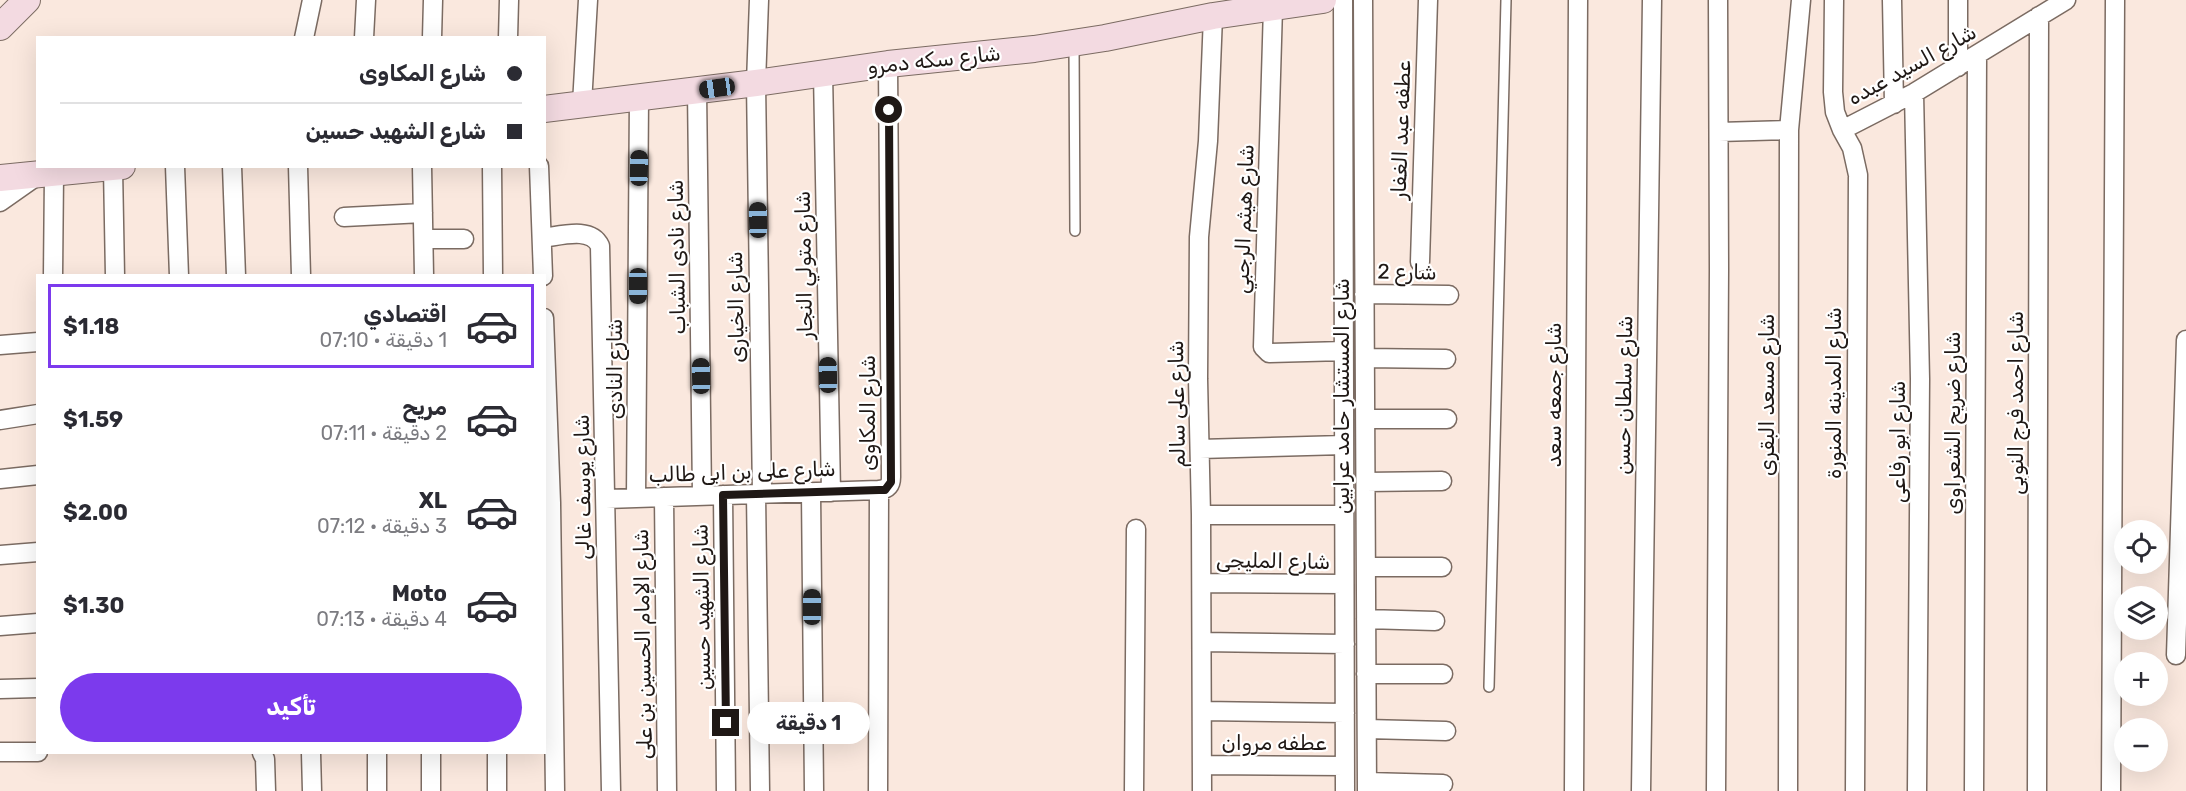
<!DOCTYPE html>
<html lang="ar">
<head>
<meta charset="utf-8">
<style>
	:root { --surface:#fff; --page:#f2f2f3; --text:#2b2b33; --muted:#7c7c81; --line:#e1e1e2; --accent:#7c3aed }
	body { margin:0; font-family:Rubik,Cairo,sans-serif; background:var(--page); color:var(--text); direction:rtl; height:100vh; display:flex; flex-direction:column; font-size:22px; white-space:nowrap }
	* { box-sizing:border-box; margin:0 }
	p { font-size:20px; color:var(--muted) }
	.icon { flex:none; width:33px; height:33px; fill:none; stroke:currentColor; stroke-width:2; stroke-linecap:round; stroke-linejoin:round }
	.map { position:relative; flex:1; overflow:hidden; direction:ltr }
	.side { position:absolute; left:36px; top:274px; width:510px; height:480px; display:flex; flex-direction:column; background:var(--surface); border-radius:0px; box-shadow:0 6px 24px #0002; direction:rtl }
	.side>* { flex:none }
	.hud { position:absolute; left:36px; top:36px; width:510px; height:132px; border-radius:0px; box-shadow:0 6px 24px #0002; direction:rtl; display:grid; align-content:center; height:132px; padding:0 24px; background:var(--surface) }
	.tools { position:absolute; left:2114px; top:520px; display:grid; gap:12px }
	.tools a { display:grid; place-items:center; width:54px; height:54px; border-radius:50%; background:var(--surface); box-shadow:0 6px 24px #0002; font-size:30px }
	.end { position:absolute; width:27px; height:27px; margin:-14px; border:8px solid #1f1815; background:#fff; box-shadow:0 0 0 3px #fff }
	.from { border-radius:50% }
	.bubble { position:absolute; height:42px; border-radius:21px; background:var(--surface); box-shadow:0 6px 24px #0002; font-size:20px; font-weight:700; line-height:42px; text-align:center; direction:rtl }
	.car { position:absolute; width:18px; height:36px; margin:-18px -9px; border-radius:8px; box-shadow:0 0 4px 2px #0007; background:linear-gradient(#222 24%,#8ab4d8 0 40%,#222 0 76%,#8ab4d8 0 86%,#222 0) }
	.hud b { display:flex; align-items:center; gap:21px; height:57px; font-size:22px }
	.hud b+b { border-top:2px solid var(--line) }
	.hud i { width:15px; height:15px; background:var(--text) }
	ul { padding:10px 0 0; list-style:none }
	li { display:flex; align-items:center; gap:18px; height:84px; margin:0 12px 9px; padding:0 12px; border:3px solid transparent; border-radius:0px }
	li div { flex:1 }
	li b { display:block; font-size:22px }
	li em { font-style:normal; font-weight:700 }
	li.selected { border-color:var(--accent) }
	li>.icon { width:54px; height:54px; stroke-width:1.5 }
	.primary-button { display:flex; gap:12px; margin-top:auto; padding:12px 24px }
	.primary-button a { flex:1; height:69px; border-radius:36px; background:var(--accent); color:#fff; font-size:24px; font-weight:700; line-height:69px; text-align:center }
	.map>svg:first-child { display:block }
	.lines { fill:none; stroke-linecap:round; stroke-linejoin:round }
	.lane-casing { stroke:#7b6b62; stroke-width:12 }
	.street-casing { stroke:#7b6b62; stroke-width:21 }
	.secondary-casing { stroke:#7b6b62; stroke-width:28 }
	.lane { stroke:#fff; stroke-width:9 }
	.street { stroke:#fff; stroke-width:18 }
	.secondary { stroke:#f3dae1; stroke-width:26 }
	.route { stroke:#1f1815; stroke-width:8 }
	.labels { text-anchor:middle; stroke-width:4.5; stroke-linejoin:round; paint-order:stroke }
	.street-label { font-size:21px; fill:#1f1815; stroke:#fff }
</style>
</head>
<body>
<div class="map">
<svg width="2186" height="791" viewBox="0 0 2186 791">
	<rect width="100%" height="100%" fill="#fae8de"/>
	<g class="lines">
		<g class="lane-casing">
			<path id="lane" d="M 1074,45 L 1075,231
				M 1489,687 L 1506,0"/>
		</g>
		<g class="street-casing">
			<path id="street" d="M 759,0 L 756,83 L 762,494
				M 1343,0 L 1345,791
				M 1363,0 L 1367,791
				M 1834,0 L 1833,92 L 1835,112 L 1842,130 L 1852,148 L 1858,175 L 1855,791
				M 1892,0 L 1894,104
				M 1273,7 L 1263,347 L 1269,353 L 1344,351
				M 304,38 L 312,0
				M 364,38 L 366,0
				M 432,38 L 433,0
				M 508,38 L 509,0
				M 1958,67 L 1958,0
				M 823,73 L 831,492
				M 697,90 L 702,496
				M 1914,93 L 1920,379 L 1917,791
				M 582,104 L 588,0
				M 1842,130 L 1914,93 L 2066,0
				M 1719,132 L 1789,130
				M 175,166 L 179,276
				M 232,166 L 236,276
				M 298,166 L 301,276
				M 422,166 L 424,276
				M 492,166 L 493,276
				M 539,166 L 543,276
				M 113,168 L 115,276
				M 0,202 L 37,176
				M 344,217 L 423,213
				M 542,238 C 560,236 591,226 600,246 L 611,791
				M 424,239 L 464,239
				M 1420,262 L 1428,0
				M 53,276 L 54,174
				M 1364,294 L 1449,295
				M 544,318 L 551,503 L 555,791
				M 0,345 L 38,342
				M 1365,358 L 1446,359
				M 1365,419 L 1447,419
				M 0,420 L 38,414
				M 1200,449 L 1344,445
				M 0,479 L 38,475
				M 1366,482 L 1442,481
				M 811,492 L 814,791
				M 756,494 L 760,791
				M 723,495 L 726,791
				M 664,497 L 667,791
				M 636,498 L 639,97
				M 606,499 L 879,490
				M 1201,515 L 1344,515
				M 0,555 L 38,552
				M 1366,567 L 1442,567
				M 1202,583 L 1344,584
				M 1366,619 L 1435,621
				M 0,626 L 38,623
				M 1202,642 L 1345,644
				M 2176,655 L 2186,340
				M 1366,674 L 1443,674
				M 0,689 L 38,688
				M 1203,711 L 1345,713
				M 1367,729 L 1446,731
				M 0,752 L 38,752
				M 262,753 L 265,759 L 266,791
				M 311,753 L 312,791
				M 431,753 L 431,791
				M 497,753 L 497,791
				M 1202,765 L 1345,766
				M 1367,782 L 1443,784
				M 377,791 L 377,753
				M 878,791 L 879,490 C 888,489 891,486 891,477 L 888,64
				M 1134,791 L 1136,529
				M 1202,791 L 1201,515 L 1198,379 L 1199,237 L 1208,141 L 1213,16
				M 1574,791 L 1578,0
				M 1641,791 L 1652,0
				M 1716,791 L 1719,269 L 1718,0
				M 1788,791 L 1789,130 L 1801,0
				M 1974,791 L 1977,56
				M 2037,791 L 2039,16
				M 2111,791 L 2115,0"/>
		</g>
		<g class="secondary-casing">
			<path id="secondary" d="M 0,27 L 27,0
				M 544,109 L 756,83 L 888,64 L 1034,49 L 1105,38 L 1213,16 L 1323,0
				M 0,178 L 122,166"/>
		</g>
		<use href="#lane" class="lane"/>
		<use href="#street" class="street"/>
		<use href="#secondary" class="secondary"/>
	</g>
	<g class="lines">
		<path class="route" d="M 726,723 L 723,495 L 879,490 L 885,490 L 891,482 L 889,110"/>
	</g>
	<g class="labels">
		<g class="street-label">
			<text transform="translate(934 60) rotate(-6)" y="7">شارع سكه دمرو</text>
			<text transform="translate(1912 65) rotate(-29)" y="7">شارع السيد عبده</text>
			<text transform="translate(1401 130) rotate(-88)" y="7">عطفه عبد الغفار</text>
			<text transform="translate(1244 219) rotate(-88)" y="7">شارع هيثم الرجبي</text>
			<text transform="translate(677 257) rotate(-91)" y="7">شارع نادى الشباب</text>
			<text transform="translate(804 265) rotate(-91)" y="7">شارع متولي النجار</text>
			<text transform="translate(1407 272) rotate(1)" y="7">شارع 2</text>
			<text transform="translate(736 307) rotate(-91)" y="7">شارع الخيارى</text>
			<text transform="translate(615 369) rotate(-90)" y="7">شارع النادى</text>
			<text transform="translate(1834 393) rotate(-90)" y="7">شارع المدينه المنورة</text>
			<text transform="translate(1554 395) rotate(-90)" y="7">شارع جمعه سعد</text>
			<text transform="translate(1624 395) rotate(-89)" y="7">شارع سلطان حسن</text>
			<text transform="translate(1767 395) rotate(-90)" y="7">شارع مسعد البقرى</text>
			<text transform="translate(1342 396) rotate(-90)" y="7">شارع المستشار حامد عرابين</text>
			<text transform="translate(2016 403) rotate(-90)" y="7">شارع احمد فرج النوبى</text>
			<text transform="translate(1177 404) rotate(-91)" y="7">شارع على سالم</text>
			<text transform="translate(868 413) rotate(-90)" y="7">شارع المكاوى</text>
			<text transform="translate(1953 423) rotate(-90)" y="7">شارع ضريح الشعراوى</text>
			<text transform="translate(1898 442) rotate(-90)" y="7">شارع ابو رفاعى</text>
			<text transform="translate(742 472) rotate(-2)" y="7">شارع على بن ابى طالب</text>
			<text transform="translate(583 487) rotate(-91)" y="7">شارع يوسف غالى</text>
			<text transform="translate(1273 561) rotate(1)" y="7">شارع المليجى</text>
			<text transform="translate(702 607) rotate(-91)" y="7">شارع الشهيد حسين</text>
			<text transform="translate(643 644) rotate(-91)" y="7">شارع الإمام الحسين بن على</text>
			<text x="1274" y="750">عطفه مروان</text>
		</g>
	</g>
</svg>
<div class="tools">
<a><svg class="icon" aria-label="locate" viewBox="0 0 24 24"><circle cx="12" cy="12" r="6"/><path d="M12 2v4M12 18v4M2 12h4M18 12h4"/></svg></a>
<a><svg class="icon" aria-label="layers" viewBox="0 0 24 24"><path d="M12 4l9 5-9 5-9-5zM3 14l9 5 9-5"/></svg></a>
<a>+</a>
<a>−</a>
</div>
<i class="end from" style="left:889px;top:110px"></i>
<i class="end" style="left:726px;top:723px"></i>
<div class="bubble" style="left:747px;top:702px;width:123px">1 دقيقة</div>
<i class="car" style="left:717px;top:88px;rotate:262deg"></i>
<i class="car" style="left:639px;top:168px;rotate:1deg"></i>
<i class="car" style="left:758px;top:220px;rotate:359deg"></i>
<i class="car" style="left:638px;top:286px;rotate:180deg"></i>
<i class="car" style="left:828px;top:375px;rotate:359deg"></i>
<i class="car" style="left:701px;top:376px;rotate:359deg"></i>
<i class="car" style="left:812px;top:607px;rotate:0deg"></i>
<div class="hud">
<b><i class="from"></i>شارع المكاوى</b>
<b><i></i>شارع الشهيد حسين</b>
</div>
<section class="side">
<ul>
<li class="selected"><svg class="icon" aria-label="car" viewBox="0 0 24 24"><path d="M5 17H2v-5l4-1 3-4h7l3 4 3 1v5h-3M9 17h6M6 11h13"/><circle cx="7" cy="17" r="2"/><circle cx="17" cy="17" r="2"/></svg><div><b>اقتصادي</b><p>1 دقيقة · 07:10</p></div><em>$1.18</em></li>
<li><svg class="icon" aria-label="car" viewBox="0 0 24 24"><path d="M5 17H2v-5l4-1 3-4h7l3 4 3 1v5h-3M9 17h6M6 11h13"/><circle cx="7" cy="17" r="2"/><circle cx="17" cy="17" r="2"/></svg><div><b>مريح</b><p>2 دقيقة · 07:11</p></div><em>$1.59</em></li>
<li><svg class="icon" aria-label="car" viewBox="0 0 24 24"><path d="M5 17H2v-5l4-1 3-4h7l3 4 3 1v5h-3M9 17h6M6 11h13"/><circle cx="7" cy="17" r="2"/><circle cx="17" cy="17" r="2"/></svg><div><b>XL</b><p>3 دقيقة · 07:12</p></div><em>$2.00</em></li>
<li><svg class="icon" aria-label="car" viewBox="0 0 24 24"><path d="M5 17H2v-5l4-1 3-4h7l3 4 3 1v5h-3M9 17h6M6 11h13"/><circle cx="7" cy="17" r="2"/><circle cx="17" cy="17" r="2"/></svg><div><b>Moto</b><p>4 دقيقة · 07:13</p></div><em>$1.30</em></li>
</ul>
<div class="primary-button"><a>تأكيد</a></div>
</section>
</div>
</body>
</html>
